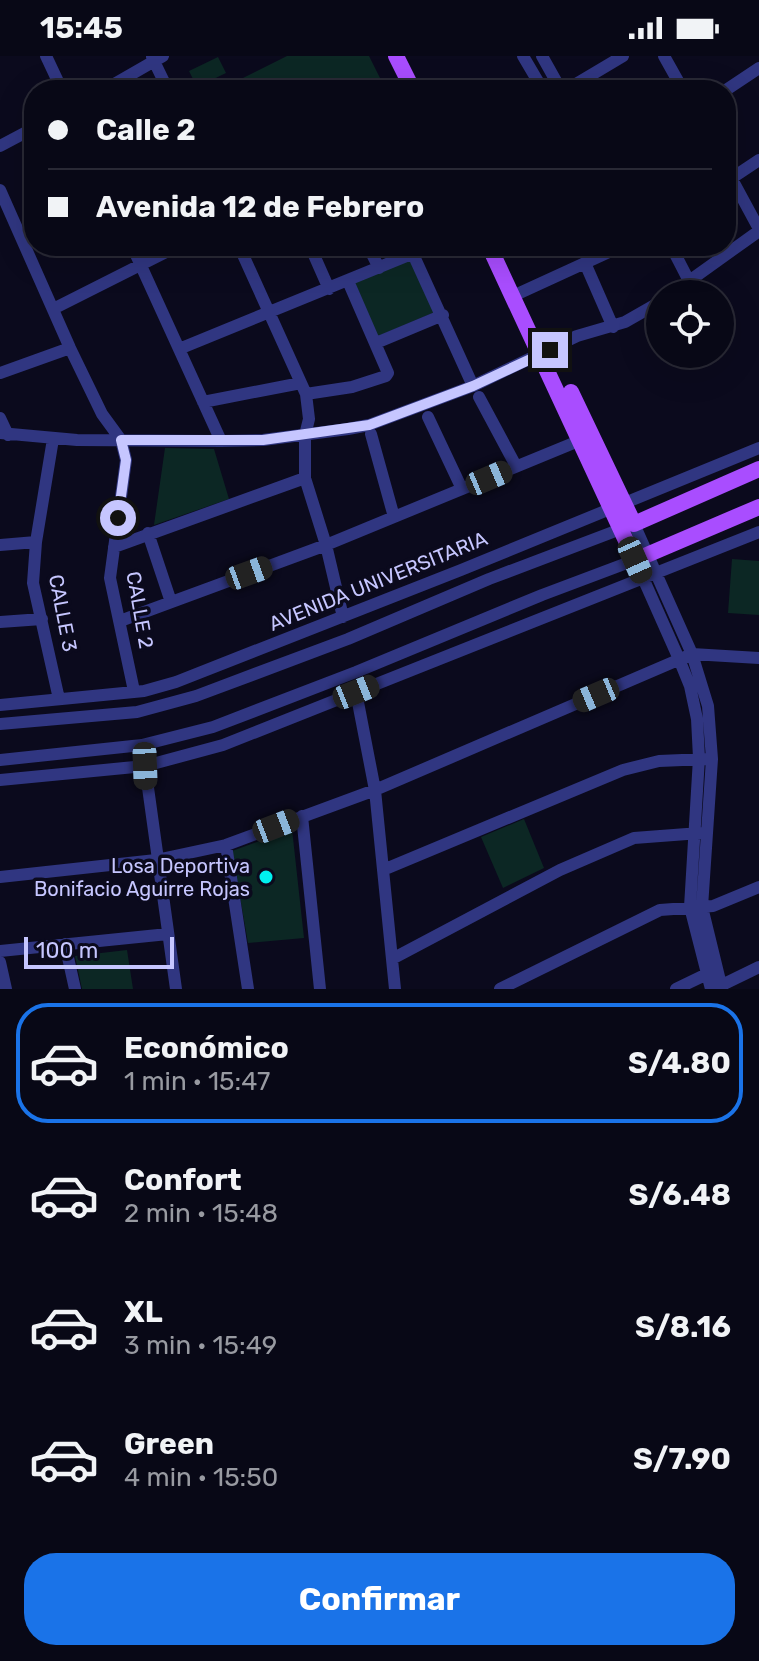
<!DOCTYPE html>
<html lang="es">
<head>
<meta charset="utf-8">
<style>
	:root { --surface:#080816; --page:#11111f; --text:#f1f3f6; --muted:#989aa1; --line:#292935; --accent:#1a73e8 }
	body { margin:0; font-family:Rubik,sans-serif; background:var(--page); color:var(--text); height:100vh; display:flex; flex-direction:column; font-size:30px; white-space:nowrap }
	* { box-sizing:border-box; margin:0 }
	p { font-size:26px; color:var(--muted) }
	.icon { flex:none; width:44px; height:44px; fill:none; stroke:currentColor; stroke-width:2; stroke-linecap:round; stroke-linejoin:round }
	.map { position:relative; height:933px; overflow:hidden }
	.drawer { display:flex; flex-direction:column; background:var(--surface); flex:1 }
	.drawer>* { flex:none }
	.guide { position:absolute; left:24px; top:24px; width:712px; height:176px; border-radius:32px; box-shadow:0 8px 32px #0002,0 0 0 2px var(--line); display:grid; align-content:center; height:176px; padding:0 24px; background:var(--surface) }
	.tools { position:absolute; left:646px; top:224px; display:grid; gap:16px }
	.tools a { display:grid; place-items:center; width:88px; height:88px; border-radius:50%; background:var(--surface); box-shadow:0 8px 32px #0002,0 0 0 2px var(--line); font-size:40px }
	.scale { position:absolute; left:24px; bottom:20px; width:150px; box-sizing:border-box; padding-left:8px; border:4px solid #c6c6ff; border-top:0; font-size:22px; line-height:28px; white-space:nowrap; color:#c6c6ff; -webkit-text-stroke:6px #0b0a1d; paint-order:stroke }
	.end { position:absolute; width:36px; height:36px; margin:-18px; border:10px solid #c6c6ff; background:#111; box-shadow:0 0 0 4px #111 }
	.from { border-radius:50% }
	.car { position:absolute; width:24px; height:48px; margin:-24px -12px; border-radius:10px; box-shadow:0 0 6px 2px #0007; background:linear-gradient(#222 24%,#8ab4d8 0 40%,#222 0 76%,#8ab4d8 0 86%,#222 0) }
	.guide b { display:flex; align-items:center; gap:28px; height:76px; font-size:30px }
	.guide b+b { border-top:2px solid var(--line) }
	.guide i { width:20px; height:20px; background:var(--text) }
	ul { padding:14px 0 0; list-style:none }
	li { display:flex; align-items:center; gap:24px; height:120px; margin:0 16px 12px; padding:0 8px; border:4px solid transparent; border-radius:32px }
	li div { flex:1 }
	li b { display:block; font-size:30px }
	li em { font-style:normal; font-weight:700 }
	li.current { border-color:var(--accent) }
	li>.icon { width:72px; height:72px; stroke-width:1.5 }
	.button { display:flex; gap:16px; margin-top:auto; padding:16px 24px }
	.button a { flex:1; height:92px; border-radius:32px; background:var(--accent); color:#fff; font-size:32px; font-weight:700; line-height:92px; text-align:center }
	.status { display:flex; justify-content:space-between; align-items:center; height:56px; padding:0 40px; background:var(--surface); direction:ltr }
	.status svg { height:22px; fill:currentColor }
	.map>svg:first-child { display:block }
	.green { fill:#0c2724 }
	.lines { fill:none; stroke-linecap:round; stroke-linejoin:round }
	.minor { stroke:#303681; stroke-width:12 }
	.major { stroke:#a94dff; stroke-width:16 }
	.route { stroke:#c6c6ff; stroke-width:10 }
	.poi-dot { fill:#00f1ef; stroke:#0b0a1d; stroke-width:3 }
	.labels { text-anchor:middle; stroke-width:7; stroke-linejoin:round; paint-order:stroke }
	.street-label { font-size:20px; fill:#c6c6ff; stroke:#0b0a1d }
	.poi-label { font-size:20px; fill:#c6c6ff; stroke:#0b0a1d; text-anchor:end }
</style>
</head>
<body>
<div class="status"><b>15:45</b><svg viewBox="0 0 49 12"><path d="M0 12V9h3v3zM5 12V6h3v6zM10 12V3h3v9zM15 12V0h3v12zM26 1h20v11H26zM47 4h2v5h-2z"/></svg></div>
<div class="map">
<svg width="759" height="933" viewBox="0 0 759 933">
	<rect width="100%" height="100%" fill="#0b0a1d"/>
	<path class="green" d="M 287,0 L 369,0 L 386,34 L 219,34 Z
		M 218,1 L 226,17 L 197,31 L 189,15 Z
		M 409,203 L 435,256 L 376,281 L 352,226 Z
		M 165,392 L 214,393 L 229,443 L 154,469 Z
		M 732,503 L 759,505 L 759,559 L 728,557 Z
		M 524,763 L 544,812 L 503,832 L 481,781 Z
		M 292,773 L 304,882 L 248,887 L 232,795 Z
		M 127,894 L 133,933 L 82,933 L 75,900 Z"/>
	<g class="lines">
		<path class="minor" d="M 46,0 L 62,34
			M 523,0 L 543,34
			M 542,0 L 561,34
			M 664,0 L 683,34
			M 152,1 L 168,34
			M 104,34 L 163,0
			M 566,34 L 623,0
			M 726,34 L 759,12
			M 0,90 L 34,72
			M 726,112 L 759,173
			M 732,122 L 759,104
			M 0,134 L 70,292 L 102,358 L 121,384 L 126,404 L 110,522 L 134,635
			M 132,190 L 221,385
			M 239,190 L 306,338 L 309,363 L 305,379 L 305,422 L 326,489 L 343,561
			M 310,190 L 329,233
			M 368,190 L 379,212
			M 671,190 L 689,225
			M 413,198 L 473,330
			M 585,207 L 613,271
			M 671,238 L 759,175
			M 513,240 L 622,190
			M 53,253 L 178,190
			M 376,287 L 443,259
			M 179,293 L 431,190
			M 0,317 L 70,292
			M 306,338 L 352,331 L 386,320 L 388,317 L 348,225
			M 479,341 L 516,410
			M 203,346 L 301,327
			M 428,361 L 462,433
			M 0,362 L 8,379
			M 0,377 L 77,384 L 221,385 L 263,384 L 348,373 L 369,369 L 473,330 L 577,280 L 625,266 L 660,246
			M 371,378 L 394,461
			M 53,383 L 36,486 L 33,527 L 59,643
			M 148,477 L 171,546
			M 0,489 L 36,486
			M 114,491 L 305,422
			M 120,565 L 326,489 L 581,384
			M 0,566 L 42,563
			M 356,636 L 375,734 L 395,933
			M 0,649 L 144,635 L 176,626 L 461,514 L 759,392
			M 0,668 L 137,656 L 196,640 L 348,583 L 489,523 L 634,468 L 692,598 L 708,650 L 712,703 L 702,851 L 722,933
			M 0,704 L 142,689 L 213,671 L 356,616 L 542,539 L 635,504 L 679,603 L 690,630 L 697,663 L 699,702 L 690,851 L 711,933
			M 145,710 L 176,933
			M 0,724 L 145,710 L 223,689 L 759,476
			M 302,760 L 320,933
			M 226,789 L 248,933
			M 383,814 L 623,714 L 659,705 L 706,703
			M 0,821 L 156,804 L 226,789 L 375,734 L 692,598 L 759,602
			M 65,888 L 75,933
			M 0,895 L 168,878
			M 392,903 L 560,814 L 634,782 L 700,777
			M 0,906 L 6,933
			M 716,932 L 759,911
			M 500,933 L 660,854 L 713,850 L 759,831
			M 676,933 L 707,918"/>
		<path class="major" d="M 396,0 L 413,34
			M 489,190 L 635,504 L 759,451
			M 571,336 L 634,468 L 759,413"/>
	</g>
	<g class="lines">
		<path class="route" d="M 118,462 L 126,404 L 121,384 L 263,384 L 369,369 L 473,330 L 550,294"/>
	</g>
	<circle class="poi-dot" cx="266" cy="821" r="8"/>
	<g class="labels">
		<g class="street-label">
			<text transform="translate(378 525) rotate(-22)" y="7">AVENIDA UNIVERSITARIA</text>
			<text transform="translate(140 554) rotate(80)" y="7">CALLE 2</text>
			<text transform="translate(63 557) rotate(79)" y="7">CALLE 3</text>
		</g>
		<g class="poi-label">
			<text x="250" y="817">Losa Deportiva<tspan x="250" dy="23">Bonifacio Aguirre Rojas</tspan></text>
		</g>
	</g>
</svg>
<div class="tools">
<a><svg class="icon" aria-label="locate" viewBox="0 0 24 24"><circle cx="12" cy="12" r="6"/><path d="M12 2v4M12 18v4M2 12h4M18 12h4"/></svg></a>
</div>
<div class="scale">100 m</div>
<i class="end from" style="left:118px;top:462px"></i>
<i class="end" style="left:550px;top:294px"></i>
<i class="car" style="left:489px;top:422px;rotate:67deg"></i>
<i class="car" style="left:635px;top:504px;rotate:156deg"></i>
<i class="car" style="left:249px;top:517px;rotate:70deg"></i>
<i class="car" style="left:356px;top:636px;rotate:68deg"></i>
<i class="car" style="left:596px;top:639px;rotate:247deg"></i>
<i class="car" style="left:145px;top:710px;rotate:178deg"></i>
<i class="car" style="left:276px;top:770px;rotate:69deg"></i>
<div class="guide">
<b><i class="from"></i>Calle 2</b>
<b><i></i>Avenida 12 de Febrero</b>
</div>
</div>
<section class="drawer">
<ul>
<li class="current"><svg class="icon" aria-label="car" viewBox="0 0 24 24"><path d="M5 17H2v-5l4-1 3-4h7l3 4 3 1v5h-3M9 17h6M6 11h13"/><circle cx="7" cy="17" r="2"/><circle cx="17" cy="17" r="2"/></svg><div><b>Económico</b><p>1 min · 15:47</p></div><em>S/4.80</em></li>
<li><svg class="icon" aria-label="car" viewBox="0 0 24 24"><path d="M5 17H2v-5l4-1 3-4h7l3 4 3 1v5h-3M9 17h6M6 11h13"/><circle cx="7" cy="17" r="2"/><circle cx="17" cy="17" r="2"/></svg><div><b>Confort</b><p>2 min · 15:48</p></div><em>S/6.48</em></li>
<li><svg class="icon" aria-label="car" viewBox="0 0 24 24"><path d="M5 17H2v-5l4-1 3-4h7l3 4 3 1v5h-3M9 17h6M6 11h13"/><circle cx="7" cy="17" r="2"/><circle cx="17" cy="17" r="2"/></svg><div><b>XL</b><p>3 min · 15:49</p></div><em>S/8.16</em></li>
<li><svg class="icon" aria-label="car" viewBox="0 0 24 24"><path d="M5 17H2v-5l4-1 3-4h7l3 4 3 1v5h-3M9 17h6M6 11h13"/><circle cx="7" cy="17" r="2"/><circle cx="17" cy="17" r="2"/></svg><div><b>Green</b><p>4 min · 15:50</p></div><em>S/7.90</em></li>
</ul>
<div class="button"><a>Confirmar</a></div>
</section>
</body>
</html>
